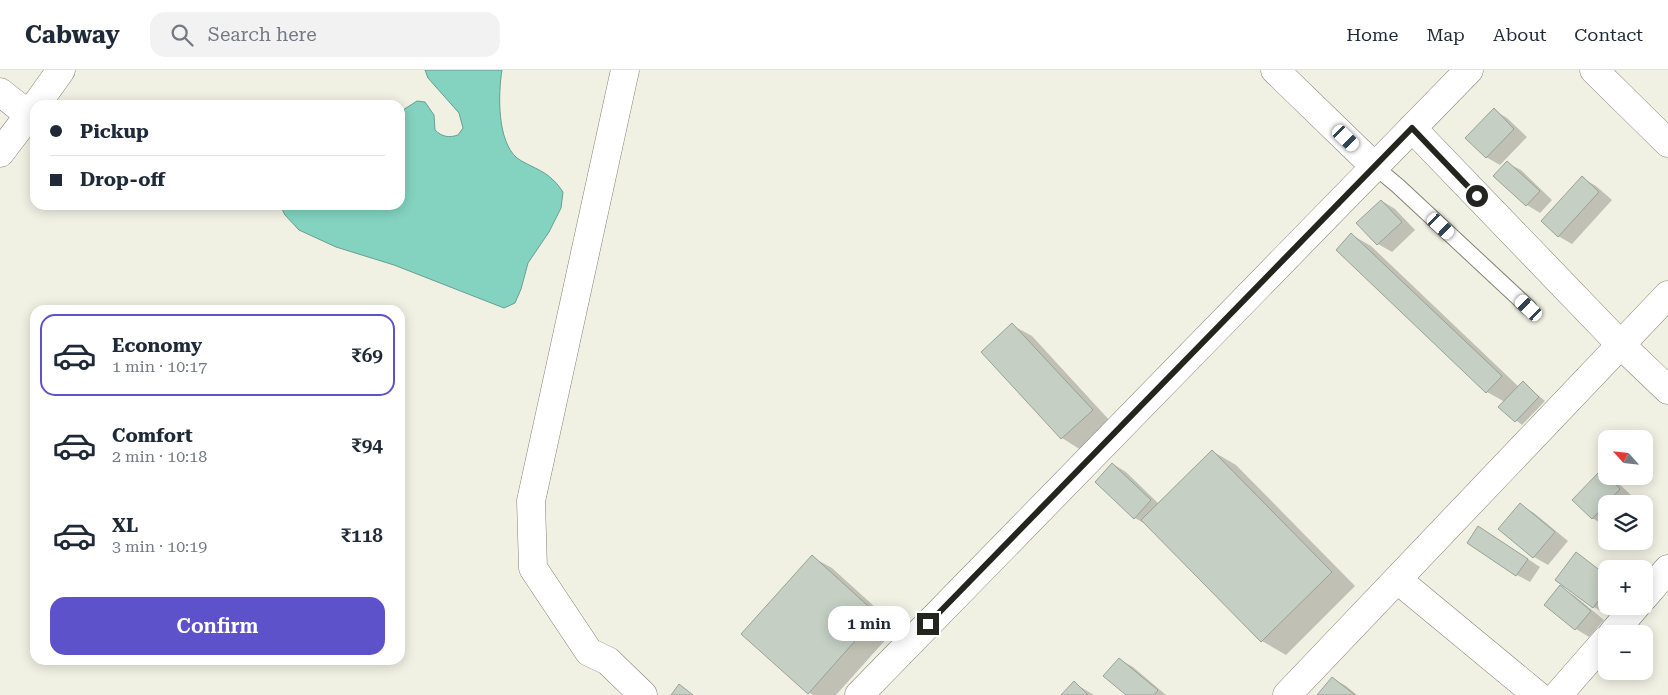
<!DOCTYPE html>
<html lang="en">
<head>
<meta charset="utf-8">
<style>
	:root { --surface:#fff; --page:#f2f2f3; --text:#1f2937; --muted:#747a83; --line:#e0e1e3; --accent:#5e52ca }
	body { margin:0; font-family:"Roboto Serif",serif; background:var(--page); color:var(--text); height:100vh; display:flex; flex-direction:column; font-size:19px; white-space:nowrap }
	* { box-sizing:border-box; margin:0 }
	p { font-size:16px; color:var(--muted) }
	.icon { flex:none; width:28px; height:28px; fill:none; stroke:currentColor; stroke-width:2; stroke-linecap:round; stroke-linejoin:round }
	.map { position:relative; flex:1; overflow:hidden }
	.side { position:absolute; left:30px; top:235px; width:375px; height:360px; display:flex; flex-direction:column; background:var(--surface); border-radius:15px; box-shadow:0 2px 12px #0003 }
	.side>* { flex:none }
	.guide { position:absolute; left:30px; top:30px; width:375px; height:110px; border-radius:15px; box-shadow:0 2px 12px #0003; display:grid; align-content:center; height:110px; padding:0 20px; background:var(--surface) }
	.needle { width:32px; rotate:297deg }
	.tools { position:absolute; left:1598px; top:360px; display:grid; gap:10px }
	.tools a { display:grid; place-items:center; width:55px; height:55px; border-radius:10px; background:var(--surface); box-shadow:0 2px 12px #0003; font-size:25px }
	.end { position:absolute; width:22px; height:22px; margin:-11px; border:6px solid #252520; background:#fff; box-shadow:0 0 0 2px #fff }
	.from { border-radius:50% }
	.bubble { position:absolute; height:35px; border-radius:15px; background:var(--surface); box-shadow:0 2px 12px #0003; font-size:16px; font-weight:600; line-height:35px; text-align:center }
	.car { position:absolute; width:15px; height:30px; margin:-15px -8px; border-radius:6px; box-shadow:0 0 4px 1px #0007; background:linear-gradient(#fff 24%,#345 0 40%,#fff 0 76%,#345 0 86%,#fff 0) }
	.guide b { display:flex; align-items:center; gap:18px; height:48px; font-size:19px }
	.guide b+b { border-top:1px solid var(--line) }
	.guide i { width:12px; height:12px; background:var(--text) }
	ul { padding:9px 0 0; list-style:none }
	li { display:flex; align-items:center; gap:15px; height:82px; margin:0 10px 8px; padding:0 10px; border:2px solid transparent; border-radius:15px }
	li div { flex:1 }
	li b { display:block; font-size:19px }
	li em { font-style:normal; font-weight:600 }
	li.selected { border-color:var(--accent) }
	li>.icon { width:45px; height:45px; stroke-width:1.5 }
	.button { display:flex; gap:10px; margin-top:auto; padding:10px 20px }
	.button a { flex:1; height:58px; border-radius:15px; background:var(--accent); color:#fff; font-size:20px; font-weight:600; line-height:58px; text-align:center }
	header { display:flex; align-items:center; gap:30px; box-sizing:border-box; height:70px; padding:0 25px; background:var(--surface); border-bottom:1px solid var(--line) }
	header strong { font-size:24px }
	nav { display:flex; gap:28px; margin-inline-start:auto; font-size:18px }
	.search { width:350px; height:45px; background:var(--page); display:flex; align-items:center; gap:12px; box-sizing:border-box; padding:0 18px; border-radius:15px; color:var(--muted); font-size:19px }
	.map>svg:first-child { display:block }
	.water { fill:#83d3c0; stroke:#679f90 }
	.shadow { fill:#0003 }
	.building { fill:#c5cfc4; stroke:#99a298 }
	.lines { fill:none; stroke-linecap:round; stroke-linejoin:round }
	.service-casing { stroke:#828276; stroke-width:17 }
	.minor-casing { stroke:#828276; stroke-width:29 }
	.service { stroke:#fff; stroke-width:15 }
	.minor { stroke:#fff; stroke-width:28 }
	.route { stroke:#252520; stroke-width:6 }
</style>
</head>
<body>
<header>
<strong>Cabway</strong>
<div class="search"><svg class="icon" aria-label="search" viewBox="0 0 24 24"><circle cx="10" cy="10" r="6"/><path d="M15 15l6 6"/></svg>Search here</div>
<nav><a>Home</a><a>Map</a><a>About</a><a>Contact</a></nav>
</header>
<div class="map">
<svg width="1668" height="625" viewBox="0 0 1668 625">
	<rect width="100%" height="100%" fill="#f0f1e3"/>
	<path class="water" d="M 425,0 L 502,0 C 498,24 497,71 517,88 C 528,96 544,100 553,110 C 557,113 560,118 563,122 L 561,138 L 549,162 L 528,193 L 521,219 L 515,233 L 504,238 L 394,195 L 336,177 L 299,160 L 285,145 L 280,135 L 400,135 L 400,42 L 417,31 L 425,32 L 434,45 L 435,60 C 442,67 449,68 458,65 L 463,58 L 459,43 L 428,8 Z"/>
	<path class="shadow" d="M 1494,40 L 1507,48 L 1527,67 L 1500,95 L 1486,87 Z
		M 1507,93 L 1521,100 L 1552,130 L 1540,143 L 1527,135 Z
		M 1582,108 L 1596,116 L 1612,130 L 1572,174 L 1558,166 Z
		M 1382,131 L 1395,139 L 1415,160 L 1392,182 L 1378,174 Z
		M 1352,165 L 1371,176 L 1519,317 L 1523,313 L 1545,331 L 1522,355 L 1500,337 L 1505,332 L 1487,322 Z
		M 1012,255 L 1032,266 L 1111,352 L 1081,380 L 1062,368 L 982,282 Z
		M 1212,381 L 1236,395 L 1355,516 L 1286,585 L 1262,571 L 1147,455 L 1135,448 L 1113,394 L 1126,402 L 1159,434 Z
		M 1601,401 L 1606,404 L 1606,406 L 1614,409 L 1633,427 L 1627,434 L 1606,434 L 1606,456 L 1592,448 Z
		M 1520,435 L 1534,443 L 1568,471 L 1548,495 L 1534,487 L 1500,459 Z
		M 1479,457 L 1540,497 L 1530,512 L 1517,505 Z
		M 1576,484 L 1606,504 L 1606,536 L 1614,536 L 1607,545 L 1594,537 L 1556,510 Z
		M 812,487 L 832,498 L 897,557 L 836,625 L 813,625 L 808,622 Z
		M 1560,517 L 1575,526 L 1604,550 L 1589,567 L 1576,559 Z
		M 1119,589 L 1133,597 L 1166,625 L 1128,625 Z
		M 1332,608 L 1346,616 L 1357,625 L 1319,625 Z
		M 1074,613 L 1094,625 L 1063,625 Z"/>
	<path class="building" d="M 1494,38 L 1514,59 L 1486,88 L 1465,68 Z
		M 1507,91 L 1540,121 L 1526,136 L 1493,106 Z
		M 1582,106 L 1599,122 L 1558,167 L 1541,151 Z
		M 1381,130 L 1402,152 L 1377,175 L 1356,153 Z
		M 1351,163 L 1502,306 L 1486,323 L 1336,180 Z
		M 1012,253 L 1093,340 L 1061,369 L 981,282 Z
		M 1523,311 L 1539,327 L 1515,352 L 1498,337 Z
		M 1212,380 L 1332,502 L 1261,572 L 1141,450 Z
		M 1112,393 L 1151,430 L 1134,449 L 1095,412 Z
		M 1601,400 L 1620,419 L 1592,449 L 1572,430 Z
		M 1520,433 L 1555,462 L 1533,488 L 1498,459 Z
		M 1478,456 L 1528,489 L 1516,506 L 1467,473 Z
		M 1576,482 L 1606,505 L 1606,521 L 1593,538 L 1555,510 Z
		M 812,485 L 878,545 L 808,624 L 741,564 Z
		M 1560,515 L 1591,541 L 1575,560 L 1544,535 Z
		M 1119,588 L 1158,620 L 1154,625 L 1126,625 L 1103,606 Z
		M 1332,607 L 1355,625 L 1317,625 Z
		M 1074,611 L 1088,625 L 1061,625 Z
		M 679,614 L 693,625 L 671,625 Z"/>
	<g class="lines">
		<g class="service-casing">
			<path id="service" d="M 1374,96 L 1398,116 L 1529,238"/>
		</g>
		<g class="minor-casing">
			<path id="minor" d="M 625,0 L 531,431 L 533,498 L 589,582 L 608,591 L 643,625
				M 1275,0 L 1374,96
				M 1594,0 L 1668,73
				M 0,22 L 29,45
				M 36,35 L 61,0
				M 1412,58 L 1621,275 L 1668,320
				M 0,83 L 35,37
				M 1398,510 L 1537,625
				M 1644,527 L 1668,499
				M 1612,564 L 1636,536
				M 859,625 L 1469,0
				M 1287,625 L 1668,225
				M 1558,625 L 1606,570"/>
		</g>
		<use href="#service" class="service"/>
		<use href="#minor" class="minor"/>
	</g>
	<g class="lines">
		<path class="route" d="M 928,554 L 1412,58 L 1477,126"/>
	</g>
</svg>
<div class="tools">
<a><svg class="needle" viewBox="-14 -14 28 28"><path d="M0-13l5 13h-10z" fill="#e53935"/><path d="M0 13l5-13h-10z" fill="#747a83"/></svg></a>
<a><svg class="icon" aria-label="layers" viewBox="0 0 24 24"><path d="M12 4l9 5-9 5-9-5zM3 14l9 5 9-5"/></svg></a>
<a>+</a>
<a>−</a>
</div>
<i class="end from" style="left:1477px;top:126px"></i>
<i class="end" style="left:928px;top:554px"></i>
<div class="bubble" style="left:828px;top:536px;width:82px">1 min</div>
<i class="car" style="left:1346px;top:68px;rotate:134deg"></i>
<i class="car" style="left:1441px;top:156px;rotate:133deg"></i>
<i class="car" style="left:1529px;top:238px;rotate:313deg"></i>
<div class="guide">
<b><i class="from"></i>Pickup</b>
<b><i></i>Drop-off</b>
</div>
<section class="side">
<ul>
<li class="selected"><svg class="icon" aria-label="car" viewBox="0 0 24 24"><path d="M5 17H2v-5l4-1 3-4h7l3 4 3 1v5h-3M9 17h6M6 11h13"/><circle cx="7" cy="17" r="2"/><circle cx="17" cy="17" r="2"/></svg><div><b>Economy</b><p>1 min · 10:17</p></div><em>₹69</em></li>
<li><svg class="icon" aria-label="car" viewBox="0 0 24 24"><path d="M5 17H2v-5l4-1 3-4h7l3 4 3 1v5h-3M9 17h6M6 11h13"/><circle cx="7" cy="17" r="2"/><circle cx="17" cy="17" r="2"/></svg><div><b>Comfort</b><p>2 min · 10:18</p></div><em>₹94</em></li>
<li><svg class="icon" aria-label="car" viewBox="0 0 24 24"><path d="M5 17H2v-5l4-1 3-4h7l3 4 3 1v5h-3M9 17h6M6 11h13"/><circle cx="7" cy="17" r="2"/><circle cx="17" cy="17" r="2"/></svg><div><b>XL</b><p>3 min · 10:19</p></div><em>₹118</em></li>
</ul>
<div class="button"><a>Confirm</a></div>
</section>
</div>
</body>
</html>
